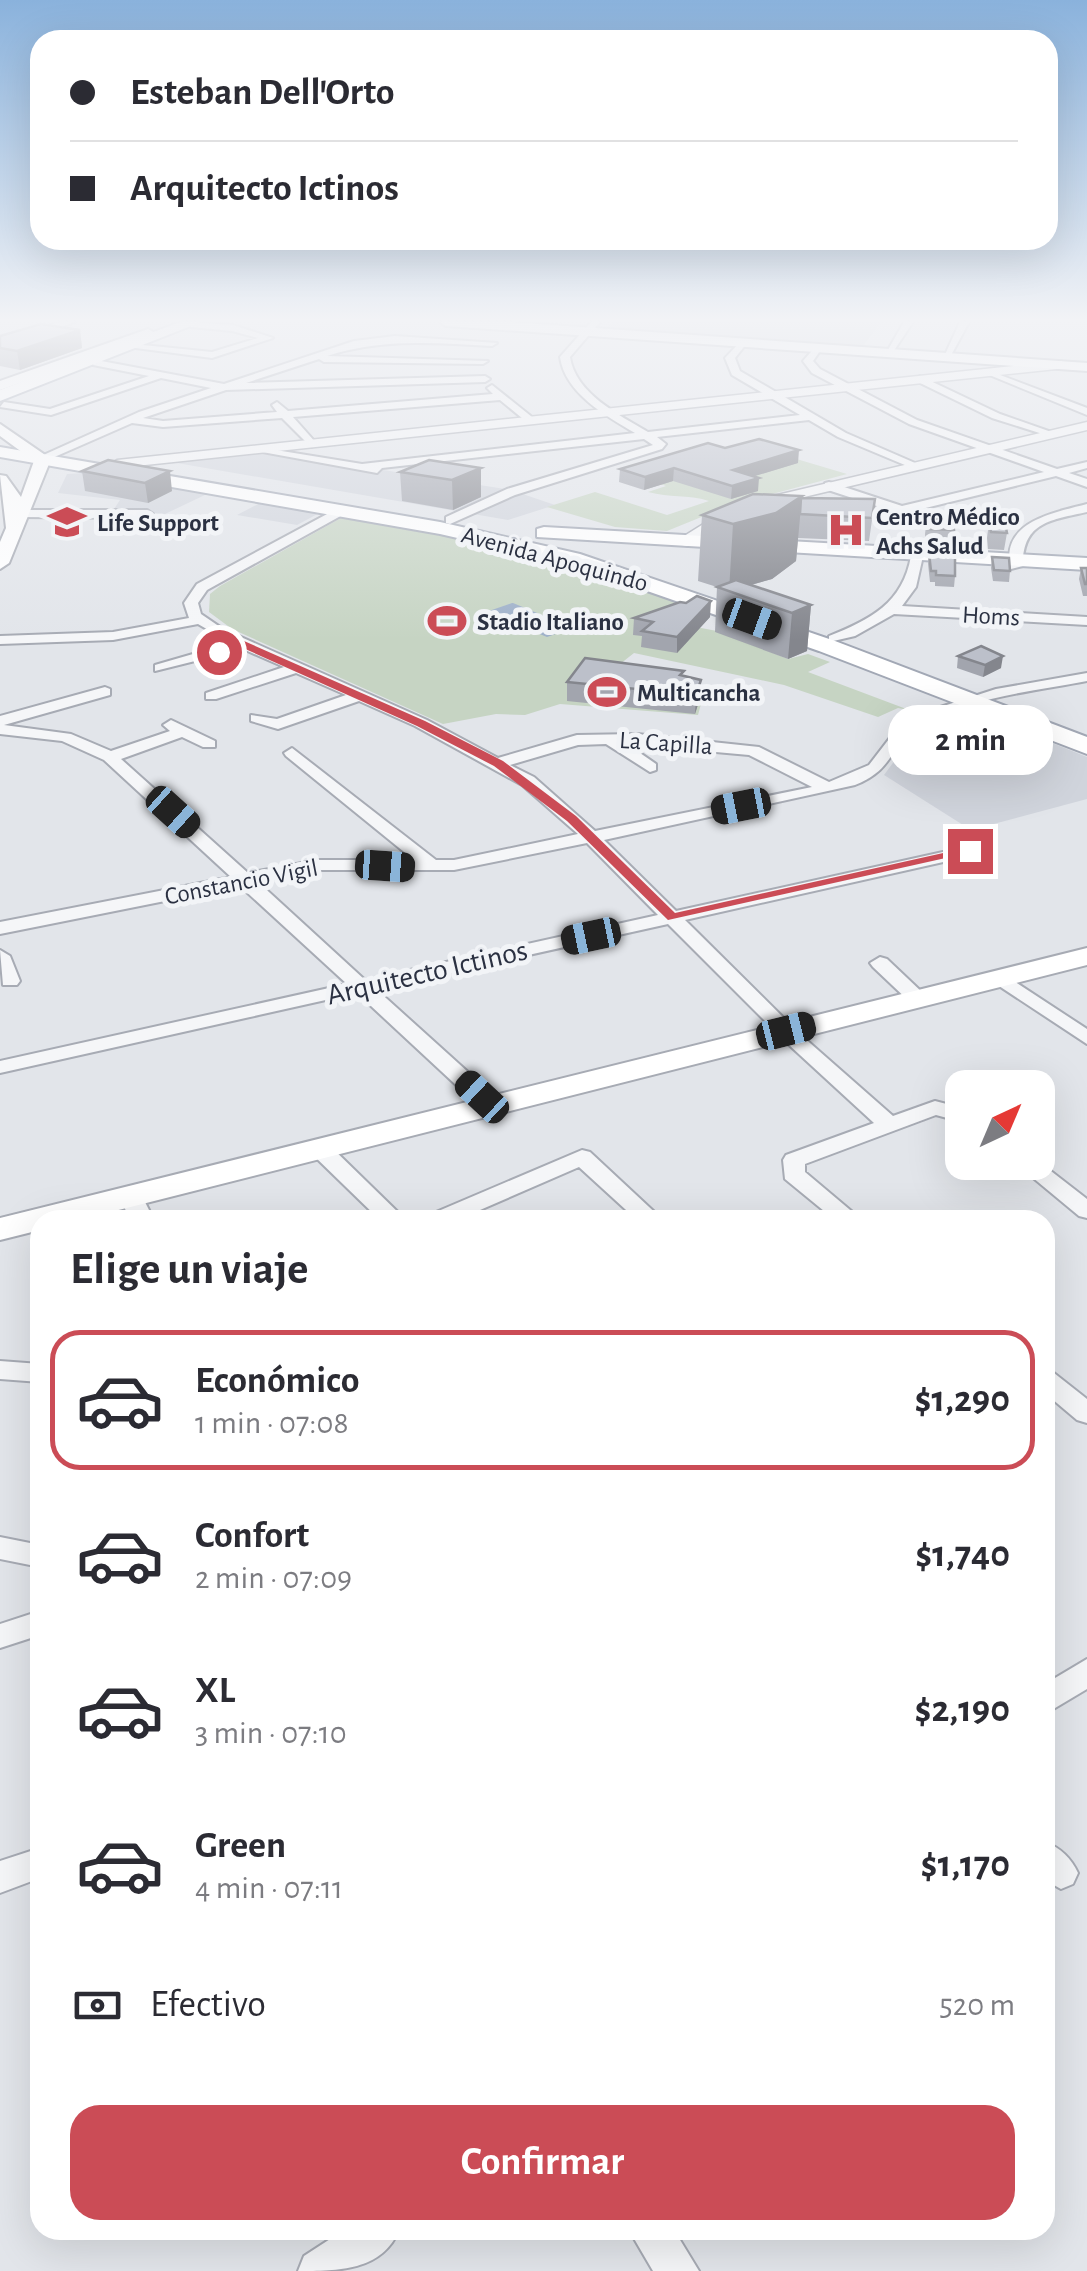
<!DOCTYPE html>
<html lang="es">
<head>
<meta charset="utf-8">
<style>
	:root { --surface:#fff; --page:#f7f7f7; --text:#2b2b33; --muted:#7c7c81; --line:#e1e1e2; --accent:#cb4c56 }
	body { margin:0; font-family:"Alegreya Sans",sans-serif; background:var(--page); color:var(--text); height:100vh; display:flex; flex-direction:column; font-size:38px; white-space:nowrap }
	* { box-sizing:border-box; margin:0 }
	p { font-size:32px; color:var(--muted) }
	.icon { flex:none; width:55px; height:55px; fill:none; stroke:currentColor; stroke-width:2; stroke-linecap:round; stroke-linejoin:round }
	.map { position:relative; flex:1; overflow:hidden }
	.sheet { position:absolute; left:30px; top:1210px; width:1025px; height:1030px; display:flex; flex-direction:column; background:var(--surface); border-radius:30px; box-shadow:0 10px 40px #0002 }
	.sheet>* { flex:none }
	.top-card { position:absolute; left:30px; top:30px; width:1028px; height:220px; border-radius:30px; box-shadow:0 10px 40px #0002; display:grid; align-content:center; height:220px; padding:0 40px; background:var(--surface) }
	.needle { width:65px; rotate:44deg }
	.fabs { position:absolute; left:945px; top:1070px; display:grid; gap:20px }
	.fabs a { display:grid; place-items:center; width:110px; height:110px; border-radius:20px; background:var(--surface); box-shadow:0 10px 40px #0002; font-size:50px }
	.end { position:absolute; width:45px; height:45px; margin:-22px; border:12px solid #cb4c56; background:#fff; box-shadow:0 0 0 5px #fff }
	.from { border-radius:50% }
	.bubble { position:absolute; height:70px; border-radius:30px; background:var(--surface); box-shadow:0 10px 40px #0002; font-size:32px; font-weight:700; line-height:70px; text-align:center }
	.car { position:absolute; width:30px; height:60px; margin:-30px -15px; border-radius:12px; box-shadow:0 0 8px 2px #0007; background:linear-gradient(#222 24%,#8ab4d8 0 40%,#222 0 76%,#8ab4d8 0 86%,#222 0) }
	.top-card b { display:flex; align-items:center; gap:35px; height:95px; font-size:38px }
	.top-card b+b { border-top:2px solid var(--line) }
	.top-card i { width:25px; height:25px; background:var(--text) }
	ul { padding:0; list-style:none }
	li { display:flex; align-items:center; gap:30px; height:140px; margin:0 20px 15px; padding:0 20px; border:5px solid transparent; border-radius:30px }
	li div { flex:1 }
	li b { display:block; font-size:38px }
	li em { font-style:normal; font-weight:700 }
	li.current { border-color:var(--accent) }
	li>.icon { width:90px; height:90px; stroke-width:1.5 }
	h2 { padding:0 40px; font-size:45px; line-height:120px }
	.pay { display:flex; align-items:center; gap:25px; height:110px; padding:0 40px; font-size:38px }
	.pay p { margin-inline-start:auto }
	.cta { display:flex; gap:20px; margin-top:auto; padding:20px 40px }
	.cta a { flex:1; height:115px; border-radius:30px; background:var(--accent); color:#fff; font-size:40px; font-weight:700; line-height:115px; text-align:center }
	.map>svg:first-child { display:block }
	.built { fill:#d0d4dc }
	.green { fill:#c6d4c3 }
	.water { fill:#9eb0c9 }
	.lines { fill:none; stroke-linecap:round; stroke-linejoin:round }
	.minor-casing { stroke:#a7abb4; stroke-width:4 }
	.tertiary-casing { stroke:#a7abb4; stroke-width:3 }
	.secondary-casing { stroke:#a7abb4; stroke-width:4 }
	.primary-casing { stroke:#a2a8b5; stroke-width:4 }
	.minor { fill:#f5f6f8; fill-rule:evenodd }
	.tertiary { fill:#f5f6f8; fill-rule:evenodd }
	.secondary { fill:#fff; fill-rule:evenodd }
	.primary { fill:#fff; fill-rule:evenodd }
	.wall { fill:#a2a5ae }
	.shaded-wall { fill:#84868d }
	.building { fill:#bcc0ca; stroke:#84868d; stroke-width:2.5 }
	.route { fill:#cb4c56 }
	.labels { text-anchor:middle; stroke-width:10; stroke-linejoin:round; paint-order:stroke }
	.far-poi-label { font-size:25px; font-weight:bold; fill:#2b3142; stroke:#f2f4f7; text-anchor:start }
	.far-street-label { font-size:25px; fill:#2b3142; stroke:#f2f4f7 }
	.street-label { font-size:30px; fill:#2b3142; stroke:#f2f4f7 }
</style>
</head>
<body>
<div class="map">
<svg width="1087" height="2271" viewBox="0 0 1087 2271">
	<rect width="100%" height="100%" fill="#e2e5ea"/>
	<path class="built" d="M 612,322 L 881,322 L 861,349 L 603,331 Z
		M 261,451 L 511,490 L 555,505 L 508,520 L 171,462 Z
		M 86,473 L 164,486 L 207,494 L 165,514 L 114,509 L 120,500 L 58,493 L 67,474 Z
		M 260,503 L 275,505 L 323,511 L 297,525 L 237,515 Z
		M 970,710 L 1087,757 L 1087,799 L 971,830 L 884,775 L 915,733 Z"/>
	<path class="green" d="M 749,445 L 847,474 L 731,505 L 667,531 L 615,527 L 547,507 L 595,492 L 667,515 L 709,501 C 687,494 670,498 648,492 L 666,486 L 658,483 Z
		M 341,518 L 477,542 C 495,555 516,551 537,557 C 590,571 642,589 694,607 L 675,623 L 717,631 L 788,659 L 808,654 L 830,662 L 808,672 L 909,710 L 898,708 L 878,717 L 784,685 L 634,653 L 610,672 L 704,693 L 698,715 L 560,704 L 525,715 L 496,714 L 443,724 L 232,629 L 209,612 L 210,594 L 220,586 Z"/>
	<path class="water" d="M 512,603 L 513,603 L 573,628 L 547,637 L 486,612 Z"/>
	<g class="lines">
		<g class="minor-casing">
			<path id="minor" d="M 60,322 L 75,322 L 0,348 L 0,342 Z
				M 187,322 L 233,325 L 273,338 L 212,358 L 128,347 L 133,344 L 212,352 L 258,338 L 232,331 L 191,327 Z
				M 591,322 L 600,322 L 570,357 C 575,393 619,415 648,432 L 800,415 L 732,375 L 725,358 L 742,340 L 747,343 L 735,358 L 740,371 L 846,433 L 922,466 L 912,468 L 838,437 L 809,420 L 657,437 L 666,444 L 662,449 L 515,495 L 450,524 L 446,523 L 446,517 L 507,489 L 653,445 L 644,439 L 382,468 L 377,473 L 251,450 L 257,447 L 362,464 L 635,433 C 606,416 565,393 560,357 Z
				M 904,322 L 913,322 L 891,355 L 885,355 Z
				M 960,322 L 969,322 L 949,359 L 943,359 Z
				M 395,336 L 497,343 L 492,346 C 435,343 382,338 327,356 L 488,361 L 483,364 L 324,362 L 319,359 L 246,383 L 485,376 L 490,379 L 485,382 L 226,390 L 143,418 L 163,421 L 277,412 L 272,405 L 277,402 L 288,411 L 493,394 L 487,388 L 492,385 L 537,421 L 528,423 L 500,400 L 293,417 L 317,444 L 311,447 L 282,418 L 163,427 L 132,423 L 43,462 L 39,457 L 139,412 L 211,388 L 161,378 L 51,415 L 0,407 L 4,402 L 50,409 L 149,376 L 93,365 L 96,360 L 224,384 L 354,341 Z
				M 817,345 L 822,348 L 813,361 L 820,369 L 917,420 L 1057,469 L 1087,462 L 1087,468 L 1069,473 L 1087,479 L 1087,487 L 1056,476 L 901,514 L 825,489 L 825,483 L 829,482 L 902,506 L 1044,472 L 909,424 L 812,373 L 803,361 Z
				M 987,370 L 1087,408 L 1087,415 L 987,374 Z
				M 920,376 L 1000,414 L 1057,434 L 1052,437 L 992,418 L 916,381 Z
				M 1087,504 L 1087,512 C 1051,520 1022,522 1023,566 L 1011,569 C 999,522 1053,513 1087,504 Z
				M 342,506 L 346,507 L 346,513 L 207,590 L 198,603 L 201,614 L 223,629 L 427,720 L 498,758 L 577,735 L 637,734 L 759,747 L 829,782 L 869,765 L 899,726 L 925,712 L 996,689 L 1087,673 L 1087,681 C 1030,692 967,697 916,729 C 889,746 895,769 855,785 L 604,840 L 676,911 L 970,846 L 979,851 L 970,856 L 685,920 L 802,1036 L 893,1116 L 935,1101 L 962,1108 L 962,1122 L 936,1115 L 805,1164 L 805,1172 L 862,1220 L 835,1220 L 785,1179 L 783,1160 L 786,1155 L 874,1123 L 788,1044 L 668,924 L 376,989 L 499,1100 L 502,1105 L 491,1112 L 483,1110 L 357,993 L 0,1073 L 0,1061 L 347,984 L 240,886 L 0,934 L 0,922 L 231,877 L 104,760 L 62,741 L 0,734 L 0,716 L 105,687 L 110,689 L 110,695 L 4,725 L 71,734 L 111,751 L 170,731 L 163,725 L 171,720 L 215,741 L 215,747 L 203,747 L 182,737 L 121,759 L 248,873 L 318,860 L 414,860 L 286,756 L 284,753 L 292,748 L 436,860 L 454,860 L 578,834 L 522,785 L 415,726 L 359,701 L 278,729 L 251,721 L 251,715 L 277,719 L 346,695 L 296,673 L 216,699 L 206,699 L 206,693 L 284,667 L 243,649 L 155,671 L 155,665 L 231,643 L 198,624 L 113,640 L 0,644 L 0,636 L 113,632 L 189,618 L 184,603 L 197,584 ZM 606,744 L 650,772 L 656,770 L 656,764 L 627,744 L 749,755 L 812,787 L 595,831 L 534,777 L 510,765 L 578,745 ZM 587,843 L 658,915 L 365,980 L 258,882 L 318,870 L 454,870 Z
				M 23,510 L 147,510 L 153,514 L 147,518 L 19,517 L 17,514 Z
				M 917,552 L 923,556 L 916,587 L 902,606 L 1087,617 L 1087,625 L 894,614 L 855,636 L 829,642 L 829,636 C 870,620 903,603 911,556 Z
				M 0,950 L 10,956 L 20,981 L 17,985 L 3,985 Z
				M 880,957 L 887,959 L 925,995 L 928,999 L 925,1003 L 911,1003 L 873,967 L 870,963 Z
				M 1000,972 L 1087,1029 L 1087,1044 L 993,982 L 990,978 L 993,974 Z
				M 319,1141 L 327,1143 L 406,1220 L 380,1220 L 311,1153 L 308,1148 L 311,1143 Z
				M 582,1150 L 590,1152 L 663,1220 L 637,1220 L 579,1167 L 457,1220 L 425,1220 L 429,1215 Z
				M 1038,1161 L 1087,1199 L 1087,1218 L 1079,1216 L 1014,1162 Z
				M 131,1188 L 139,1190 L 154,1220 L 130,1220 L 119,1195 Z
				M 0,1361 L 40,1364 L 40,1382 L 0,1379 Z
				M 1045,1370 L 1054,1373 L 1087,1399 L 1087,1423 L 1077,1420 L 1045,1393 Z
				M 0,1537 L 40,1545 L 40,1567 L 0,1559 Z
				M 40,1611 L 40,1635 L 0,1648 L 0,1624 Z
				M 1087,1659 L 1087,1689 L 1045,1714 L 1045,1684 Z
				M 1045,1842 C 1061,1848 1071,1858 1078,1873 L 1073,1884 L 1061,1889 L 1045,1880 Z
				M 40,1848 L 40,1878 L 0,1893 L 0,1861 Z
				M 344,2230 L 399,2230 C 382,2271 338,2271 298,2271 L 304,2256 Z
				M 629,2230 L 674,2230 L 699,2271 L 653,2271 Z"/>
		</g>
		<g class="tertiary-casing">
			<path id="tertiary" d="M 1062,361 L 1066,368 L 117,468 L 110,464 L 117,460 Z
				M 1087,422 L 1087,430 L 783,502 L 723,524 L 687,546 L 673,543 L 713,518 L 773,496 Z"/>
		</g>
		<g class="secondary-casing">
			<path id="secondary" d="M 440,322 L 510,322 L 1087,363 L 1087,371 L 446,326 Z
				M 148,329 L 155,333 L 153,336 L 0,390 L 0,381 Z
				M 0,424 L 51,459 L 9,563 L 0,569 L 0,542 L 6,528 L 0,475 L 6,476 L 21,497 L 34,461 L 0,436 Z
				M 1087,948 L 1087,965 L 79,1220 L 40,1220 L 40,1230 L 0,1240 L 0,1218 Z"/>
		</g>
		<g class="primary-casing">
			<path id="primary" d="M 180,322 L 201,322 L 0,401 L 0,390 Z
				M 0,447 L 440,522 L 580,554 L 835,641 L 1087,737 L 1087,754 L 819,651 L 567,563 L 440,534 L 0,457 Z
				M 544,527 L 1087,558 L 1087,570 L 537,537 L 537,529 Z"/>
		</g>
		<use href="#minor" class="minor"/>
		<use href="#tertiary" class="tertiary"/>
		<use href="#secondary" class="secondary"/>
		<use href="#primary" class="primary"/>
	</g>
	<path class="wall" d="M 80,330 L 82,348 L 20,370 L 0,366 L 0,336 Z
		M 725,448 L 798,463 L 754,476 L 758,491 L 731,499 L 673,481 L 644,490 L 619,482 L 620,469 Z
		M 108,460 L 172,491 L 148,503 L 85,491 L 82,471 Z
		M 481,468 L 481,497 L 453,510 L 402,501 L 400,472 Z
		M 802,496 L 801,498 L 875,499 L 869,541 L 798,538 L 796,561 L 772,579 L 751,585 L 811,605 L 807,651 L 788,659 L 715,632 L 717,587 L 698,581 L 702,515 Z
		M 927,518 L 954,530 L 952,547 L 926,545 L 925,534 Z
		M 989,522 L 1007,533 L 1004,550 L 988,549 L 987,538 Z
		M 929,553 L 955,576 L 954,587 L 935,586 L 935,582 L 930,582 L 928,564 Z
		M 992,557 L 1010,571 L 1009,582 L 993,581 L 991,568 Z
		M 1081,568 L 1087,568 L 1087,596 L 1083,596 L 1079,579 Z
		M 710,617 L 677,653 L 641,647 L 642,636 L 633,635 L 634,618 Z
		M 958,656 L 1001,668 L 983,677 L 957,668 Z
		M 684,676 L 700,698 L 695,714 L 567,701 L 567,682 Z"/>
	<path class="shaded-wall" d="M 80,330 L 82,348 L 20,370 L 17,351 Z
		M 799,450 L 798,463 L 732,483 L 733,470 Z
		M 481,468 L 481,497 L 453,510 L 452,480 Z
		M 674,468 L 673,481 L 644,490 L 645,477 Z
		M 170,471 L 172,491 L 148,503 L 145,483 Z
		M 759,478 L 758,491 L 731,499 L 732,486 Z
		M 802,496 L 796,561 L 772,579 L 729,591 L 733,524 Z
		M 711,601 L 710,617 L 677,653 L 677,637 Z
		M 811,605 L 807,651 L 788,659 L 792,613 Z
		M 1003,656 L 1001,668 L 983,677 L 985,665 Z
		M 701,680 L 700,698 L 695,714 L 696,695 Z"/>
	<path class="building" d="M 41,324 L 80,330 L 17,351 L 0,348 L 0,336 Z
		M 759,439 L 799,450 L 733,470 L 759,478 L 732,486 L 674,468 L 645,477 L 620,469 L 708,443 L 725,448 Z
		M 108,460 L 170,471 L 145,483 L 82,471 Z
		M 429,460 L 481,468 L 452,480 L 400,472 Z
		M 753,494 L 802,496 L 776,513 L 733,524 L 702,515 Z
		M 801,498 L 875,499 L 872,518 L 800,514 Z
		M 927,518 L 953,520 L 954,530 L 928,529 Z
		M 989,522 L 1005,523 L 1007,533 L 991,532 Z
		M 929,553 L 955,555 L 955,576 L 936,575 L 936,571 L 931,571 Z
		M 992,557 L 1009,558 L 1010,571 L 994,570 Z
		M 1081,568 L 1087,568 L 1087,584 L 1085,584 Z
		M 736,580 L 811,605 L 792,613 L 717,587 Z
		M 697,596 L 711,601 L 677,637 L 642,631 L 653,622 L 634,618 L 680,602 L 686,603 Z
		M 981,646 L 1003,656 L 985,665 L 958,656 Z
		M 585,658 L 684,671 L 680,675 L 701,680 L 696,695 L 567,682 Z"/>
	<linearGradient id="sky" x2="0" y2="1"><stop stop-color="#8ab2dc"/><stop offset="0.5" stop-color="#f2f3f6"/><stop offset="1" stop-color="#f2f3f6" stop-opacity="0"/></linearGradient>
	<rect width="1087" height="640" fill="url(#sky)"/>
	<path class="route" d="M 244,641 L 425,721 L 503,761 L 576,816 L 675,913 L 970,847 L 977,851 L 668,920 L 567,821 L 494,766 L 417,726 L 243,648 L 219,655 L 214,652 Z"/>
	<defs>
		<g id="school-bare" transform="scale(3)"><path d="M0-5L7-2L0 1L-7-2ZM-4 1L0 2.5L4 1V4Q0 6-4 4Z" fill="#cb4c56" stroke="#f2f4f7" stroke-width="2.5" paint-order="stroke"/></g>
		<g id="hospital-bare" transform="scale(3)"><path d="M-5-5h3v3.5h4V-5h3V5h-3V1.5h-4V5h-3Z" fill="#cb4c56" stroke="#f2f4f7" stroke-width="2.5" paint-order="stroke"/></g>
		<g id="stadium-bare" transform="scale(3)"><path d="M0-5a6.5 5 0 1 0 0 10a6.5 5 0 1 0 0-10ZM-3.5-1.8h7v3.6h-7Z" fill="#cb4c56" stroke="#f2f4f7" stroke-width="2.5" paint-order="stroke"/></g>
	</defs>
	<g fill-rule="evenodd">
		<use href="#school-bare" x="67" y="522"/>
		<use href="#hospital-bare" x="846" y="530"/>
		<use href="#stadium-bare" x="447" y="621"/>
		<use href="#stadium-bare" x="607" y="692"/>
	</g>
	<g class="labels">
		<g class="far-poi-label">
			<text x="876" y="525">Centro Médico<tspan x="876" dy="29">Achs Salud</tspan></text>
			<text x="97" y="531">Life Support</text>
			<text x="477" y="630">Stadio Italiano</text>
			<text x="637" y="701">Multicancha</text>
		</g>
		<g class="far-street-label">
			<text transform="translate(555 558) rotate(15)" y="9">Avenida Apoquindo</text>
			<text transform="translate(991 615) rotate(3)" y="9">Homs</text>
			<text transform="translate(666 742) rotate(4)" y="9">La Capilla</text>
			<text transform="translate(241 881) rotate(-11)" y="9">Constancio Vigil</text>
		</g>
		<g class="street-label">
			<text transform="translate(427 972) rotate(-13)" y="10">Arquitecto Ictinos</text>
		</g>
	</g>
</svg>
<div class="fabs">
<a><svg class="needle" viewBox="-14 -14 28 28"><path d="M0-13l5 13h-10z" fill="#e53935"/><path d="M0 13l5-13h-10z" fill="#7c7c81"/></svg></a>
</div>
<i class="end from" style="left:219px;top:652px"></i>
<i class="end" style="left:970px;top:851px"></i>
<div class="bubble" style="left:888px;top:705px;width:165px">2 min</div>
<i class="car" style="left:752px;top:619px;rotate:110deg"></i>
<i class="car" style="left:741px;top:806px;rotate:259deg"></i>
<i class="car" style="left:173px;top:812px;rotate:132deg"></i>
<i class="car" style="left:385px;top:866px;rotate:94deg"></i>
<i class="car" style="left:591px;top:936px;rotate:258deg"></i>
<i class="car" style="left:786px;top:1031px;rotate:76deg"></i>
<i class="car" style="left:482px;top:1097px;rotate:313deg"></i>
<div class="top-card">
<b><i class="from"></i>Esteban Dell'Orto</b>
<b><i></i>Arquitecto Ictinos</b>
</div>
<section class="sheet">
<h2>Elige un viaje</h2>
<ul>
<li class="current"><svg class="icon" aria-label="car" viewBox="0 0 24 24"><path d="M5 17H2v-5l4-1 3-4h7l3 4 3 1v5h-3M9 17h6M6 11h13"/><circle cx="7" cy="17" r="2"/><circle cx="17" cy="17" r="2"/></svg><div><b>Económico</b><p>1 min · 07:08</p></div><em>$1,290</em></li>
<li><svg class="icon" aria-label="car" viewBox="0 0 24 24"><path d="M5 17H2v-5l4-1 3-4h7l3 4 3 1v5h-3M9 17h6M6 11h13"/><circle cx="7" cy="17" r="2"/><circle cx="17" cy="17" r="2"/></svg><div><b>Confort</b><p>2 min · 07:09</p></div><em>$1,740</em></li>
<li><svg class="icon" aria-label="car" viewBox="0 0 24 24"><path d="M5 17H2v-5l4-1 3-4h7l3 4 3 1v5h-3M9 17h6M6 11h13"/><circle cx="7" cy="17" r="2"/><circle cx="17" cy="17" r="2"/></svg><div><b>XL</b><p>3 min · 07:10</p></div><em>$2,190</em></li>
<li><svg class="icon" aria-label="car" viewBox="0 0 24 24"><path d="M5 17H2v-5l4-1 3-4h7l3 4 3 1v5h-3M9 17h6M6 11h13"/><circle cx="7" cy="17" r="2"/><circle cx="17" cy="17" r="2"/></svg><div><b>Green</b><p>4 min · 07:11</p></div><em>$1,170</em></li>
</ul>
<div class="pay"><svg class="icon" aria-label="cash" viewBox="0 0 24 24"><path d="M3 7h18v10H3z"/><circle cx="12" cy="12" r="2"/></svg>Efectivo<p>520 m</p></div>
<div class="cta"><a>Confirmar</a></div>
</section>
</div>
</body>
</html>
